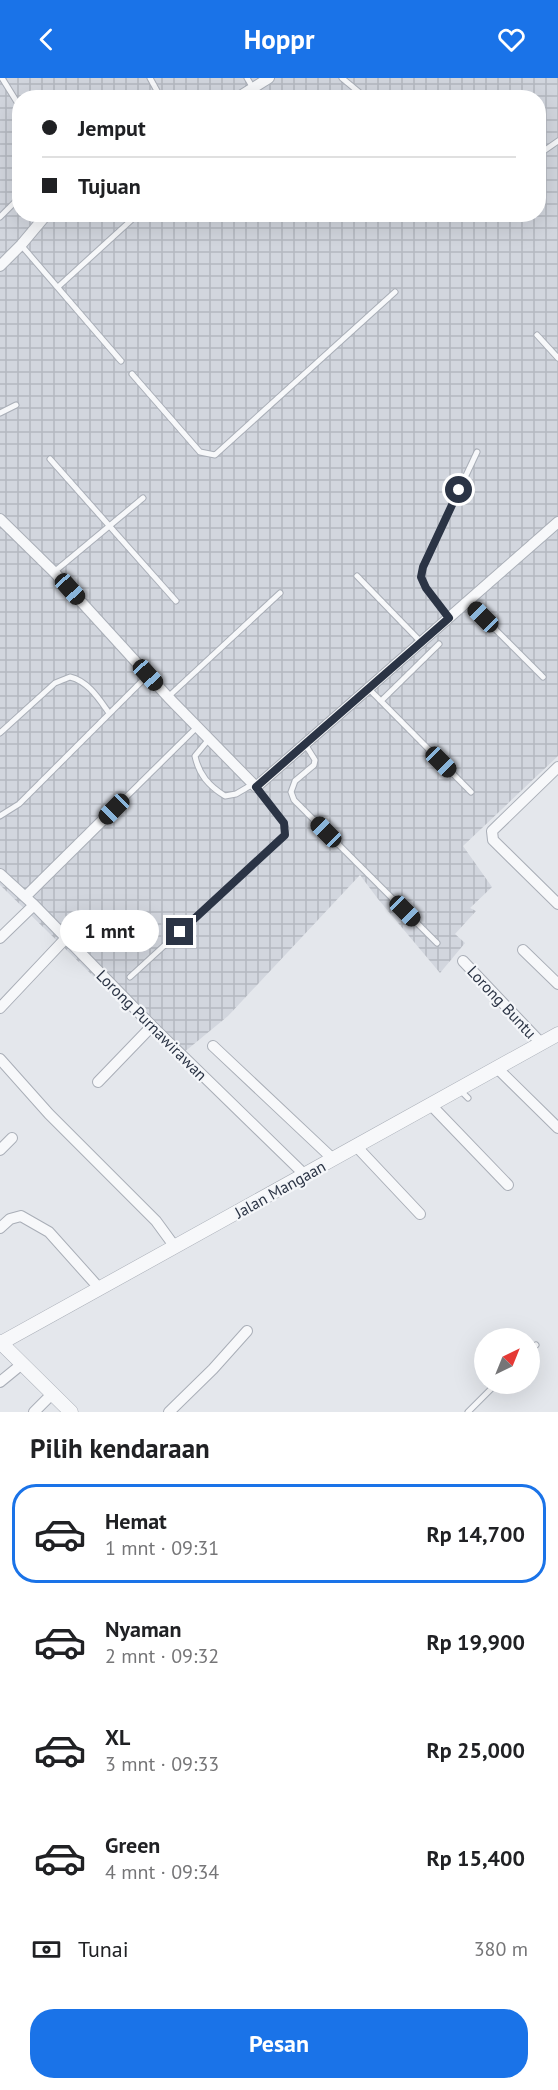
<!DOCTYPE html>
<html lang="id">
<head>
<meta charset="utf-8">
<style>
	:root { --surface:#fff; --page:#f2f2f2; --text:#202124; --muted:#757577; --line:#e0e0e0; --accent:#1a73e8 }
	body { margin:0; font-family:"PT Sans",sans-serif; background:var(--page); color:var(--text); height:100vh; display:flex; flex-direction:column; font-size:22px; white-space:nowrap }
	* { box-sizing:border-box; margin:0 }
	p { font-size:20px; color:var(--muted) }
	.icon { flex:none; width:33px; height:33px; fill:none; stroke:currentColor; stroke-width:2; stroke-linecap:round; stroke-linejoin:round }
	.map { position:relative; height:1334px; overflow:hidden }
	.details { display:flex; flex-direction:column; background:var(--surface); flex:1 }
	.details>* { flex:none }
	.top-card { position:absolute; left:12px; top:12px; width:534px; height:132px; border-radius:24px; box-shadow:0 6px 24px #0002; display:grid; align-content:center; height:132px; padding:0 30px; background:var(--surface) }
	.needle { width:39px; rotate:43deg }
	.tools { position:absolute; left:474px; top:1250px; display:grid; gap:12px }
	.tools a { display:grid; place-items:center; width:66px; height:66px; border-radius:50%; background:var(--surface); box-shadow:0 6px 24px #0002; font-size:30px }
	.end { position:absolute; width:27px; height:27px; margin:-14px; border:8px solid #2b3445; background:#fff; box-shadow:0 0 0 3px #fff }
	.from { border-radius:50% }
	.bubble { position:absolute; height:42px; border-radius:21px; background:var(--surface); box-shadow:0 6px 24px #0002; font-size:20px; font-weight:800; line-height:42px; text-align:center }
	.car { position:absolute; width:18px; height:36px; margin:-18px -9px; border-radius:8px; box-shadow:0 0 4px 2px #0007; background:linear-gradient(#222 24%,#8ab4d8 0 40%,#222 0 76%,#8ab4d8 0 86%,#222 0) }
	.top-card b { display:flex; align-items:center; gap:21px; height:57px; font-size:22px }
	.top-card b+b { border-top:2px solid var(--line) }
	.top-card i { width:15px; height:15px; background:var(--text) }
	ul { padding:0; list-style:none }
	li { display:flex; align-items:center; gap:18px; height:99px; margin:0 12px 9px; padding:0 18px; border:3px solid transparent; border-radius:24px }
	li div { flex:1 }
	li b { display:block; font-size:22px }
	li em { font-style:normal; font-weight:800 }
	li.current { border-color:var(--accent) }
	li>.icon { width:54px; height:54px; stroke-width:1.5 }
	h2 { padding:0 30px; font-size:27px; line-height:72px }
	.pay { display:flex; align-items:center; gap:15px; height:66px; padding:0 30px; font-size:22px }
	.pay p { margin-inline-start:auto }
	.button { display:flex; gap:12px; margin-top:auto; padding:12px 30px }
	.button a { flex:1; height:69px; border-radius:24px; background:var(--accent); color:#fff; font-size:24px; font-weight:800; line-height:69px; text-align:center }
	header { display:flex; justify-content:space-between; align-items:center; height:78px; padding:0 30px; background:var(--accent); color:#fff; font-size:27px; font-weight:800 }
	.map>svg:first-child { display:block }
	.industrial { fill:url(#industrial-grid); fill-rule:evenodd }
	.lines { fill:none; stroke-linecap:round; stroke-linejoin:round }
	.service-casing { stroke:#a9aeb7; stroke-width:7 }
	.minor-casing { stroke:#a9aeb7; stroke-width:12 }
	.tertiary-casing { stroke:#a9aeb7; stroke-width:15 }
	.service { stroke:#f7f8fa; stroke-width:5 }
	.minor { stroke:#f7f8fa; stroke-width:10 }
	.tertiary { stroke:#f7f8fa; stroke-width:14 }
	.route { stroke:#2b3445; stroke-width:8 }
	.labels { text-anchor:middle; stroke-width:4.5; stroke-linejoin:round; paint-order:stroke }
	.street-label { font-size:16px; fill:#2b3445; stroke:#f4f6f9 }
</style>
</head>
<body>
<header><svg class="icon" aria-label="back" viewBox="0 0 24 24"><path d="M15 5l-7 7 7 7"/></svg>Hoppr<svg class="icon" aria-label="heart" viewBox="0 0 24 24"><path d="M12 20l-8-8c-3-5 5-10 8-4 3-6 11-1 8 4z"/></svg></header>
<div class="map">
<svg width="558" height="1334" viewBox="0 0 558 1334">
	<defs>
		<pattern id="industrial-grid" width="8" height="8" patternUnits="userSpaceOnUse" patternTransform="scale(1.5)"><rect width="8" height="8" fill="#d2d6de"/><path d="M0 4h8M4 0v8" fill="none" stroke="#b4b8c0"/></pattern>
	</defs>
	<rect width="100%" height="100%" fill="#e4e7ec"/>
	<path class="industrial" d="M 0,0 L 558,0 L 558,678 L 463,768 L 492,809 L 470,830 L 476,833 L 455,856 L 465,865 L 440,895 L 378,821 L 360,797 L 228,938 L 177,980 L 0,807 ZM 20,20 L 538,20 L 538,136 L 20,136 Z"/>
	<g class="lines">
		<g class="service-casing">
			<path id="service" d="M 2,0 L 20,29
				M 150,0 L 161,20
				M 247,0 L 253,10
				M 342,0 L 366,20
				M 538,77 L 558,63
				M 0,139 L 20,119
				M 21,167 L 121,283
				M 58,209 L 138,136
				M 537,257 L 558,280
				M 132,296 L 200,374 L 215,377 L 395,214
				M 0,335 L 16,327
				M 50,381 L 176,523
				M 54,494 L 143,420
				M 357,498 L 420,563
				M 468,524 L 543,599
				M 449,540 L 426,510 L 421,499 L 423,489 L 477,374
				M 369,611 L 471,714
				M 168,619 L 280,515
				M 381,623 L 439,566
				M 0,655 L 55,605 L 70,599 C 88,603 99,621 109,635
				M 209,661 L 195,678 C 199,697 209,708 225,718 L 236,716 L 253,706
				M 305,666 L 315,682 L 314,687 L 295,703 L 291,714 L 294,722 L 437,865
				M 114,731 L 197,649
				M 0,738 L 19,726 L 148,597
				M 130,899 L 285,757 L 286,751 L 284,745 L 256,709
				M 460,1012 L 468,1020
				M 530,1273 L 536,1267
				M 468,1334 L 497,1305"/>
		</g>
		<g class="minor-casing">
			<path id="minor" d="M 237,20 L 269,0
				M 0,188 L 21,167 L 47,136
				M 0,441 L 54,494 L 168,619 L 256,709 L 558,444
				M 558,689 L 492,753 L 493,762 L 558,826
				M 0,796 L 34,827 L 152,948 L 305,1097
				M 25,819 L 114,731
				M 0,860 L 34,827
				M 523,872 L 558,906
				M 463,883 L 541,965
				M 0,930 L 66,860
				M 213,968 L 333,1081
				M 0,981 L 49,1036 L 156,1143 L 175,1169
				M 497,990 L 558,1050
				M 98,1004 L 152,948
				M 431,1027 L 508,1107
				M 356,1068 L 420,1136
				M 0,1072 L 12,1060
				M 0,1150 L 10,1141 L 21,1138 L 49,1154 L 100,1211
				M 0,1304 L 22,1286
				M 34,1334 L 52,1316
				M 169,1334 L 213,1291 L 247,1253"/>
		</g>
		<g class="tertiary-casing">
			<path id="tertiary" d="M 0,1264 L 71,1334
				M 1,1265 L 558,956"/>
		</g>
		<use href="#service" class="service"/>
		<use href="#minor" class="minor"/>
		<use href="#tertiary" class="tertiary"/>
	</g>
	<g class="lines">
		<path class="route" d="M 180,854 L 285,757 L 284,745 L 256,709 L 449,540 L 426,510 L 421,499 L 423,489 L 459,412"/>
	</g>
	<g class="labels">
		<g class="street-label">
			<text transform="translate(502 924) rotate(47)" y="6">Lorong Buntu</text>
			<text transform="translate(152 947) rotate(45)" y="6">Lorong Purnawirawan</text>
			<text transform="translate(280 1111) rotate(-29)" y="6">Jalan Mangaan</text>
		</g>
	</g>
</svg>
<div class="tools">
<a><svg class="needle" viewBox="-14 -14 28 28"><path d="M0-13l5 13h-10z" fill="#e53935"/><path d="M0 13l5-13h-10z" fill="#757577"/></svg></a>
</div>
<i class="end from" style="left:459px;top:412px"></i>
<i class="end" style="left:180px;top:854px"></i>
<div class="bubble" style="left:60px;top:832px;width:99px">1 mnt</div>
<i class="car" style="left:70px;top:511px;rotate:138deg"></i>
<i class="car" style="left:483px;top:539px;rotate:315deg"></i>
<i class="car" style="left:148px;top:597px;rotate:138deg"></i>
<i class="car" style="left:441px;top:684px;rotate:135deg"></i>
<i class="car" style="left:114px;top:731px;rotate:225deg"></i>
<i class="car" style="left:326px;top:754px;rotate:315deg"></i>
<i class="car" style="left:405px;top:833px;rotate:135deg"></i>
<div class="top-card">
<b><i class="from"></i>Jemput</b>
<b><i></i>Tujuan</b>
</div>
</div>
<section class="details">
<h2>Pilih kendaraan</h2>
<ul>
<li class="current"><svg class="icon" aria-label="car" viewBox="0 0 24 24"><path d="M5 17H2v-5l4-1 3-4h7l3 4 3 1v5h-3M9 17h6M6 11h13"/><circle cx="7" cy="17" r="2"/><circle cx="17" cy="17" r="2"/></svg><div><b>Hemat</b><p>1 mnt · 09:31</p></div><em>Rp 14,700</em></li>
<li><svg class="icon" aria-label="car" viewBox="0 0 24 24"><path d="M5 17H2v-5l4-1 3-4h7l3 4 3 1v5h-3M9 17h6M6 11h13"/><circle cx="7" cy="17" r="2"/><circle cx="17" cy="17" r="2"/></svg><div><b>Nyaman</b><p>2 mnt · 09:32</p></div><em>Rp 19,900</em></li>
<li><svg class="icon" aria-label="car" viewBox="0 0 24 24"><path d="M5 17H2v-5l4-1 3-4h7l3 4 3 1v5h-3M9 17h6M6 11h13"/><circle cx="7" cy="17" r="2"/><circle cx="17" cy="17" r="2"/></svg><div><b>XL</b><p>3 mnt · 09:33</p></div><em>Rp 25,000</em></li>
<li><svg class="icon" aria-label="car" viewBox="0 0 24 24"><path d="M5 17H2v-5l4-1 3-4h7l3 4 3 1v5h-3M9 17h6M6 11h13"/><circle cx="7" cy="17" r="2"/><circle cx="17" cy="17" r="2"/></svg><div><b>Green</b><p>4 mnt · 09:34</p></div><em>Rp 15,400</em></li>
</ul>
<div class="pay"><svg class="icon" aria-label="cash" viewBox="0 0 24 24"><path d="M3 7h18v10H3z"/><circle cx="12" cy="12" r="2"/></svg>Tunai<p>380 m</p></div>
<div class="button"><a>Pesan</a></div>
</section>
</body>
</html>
